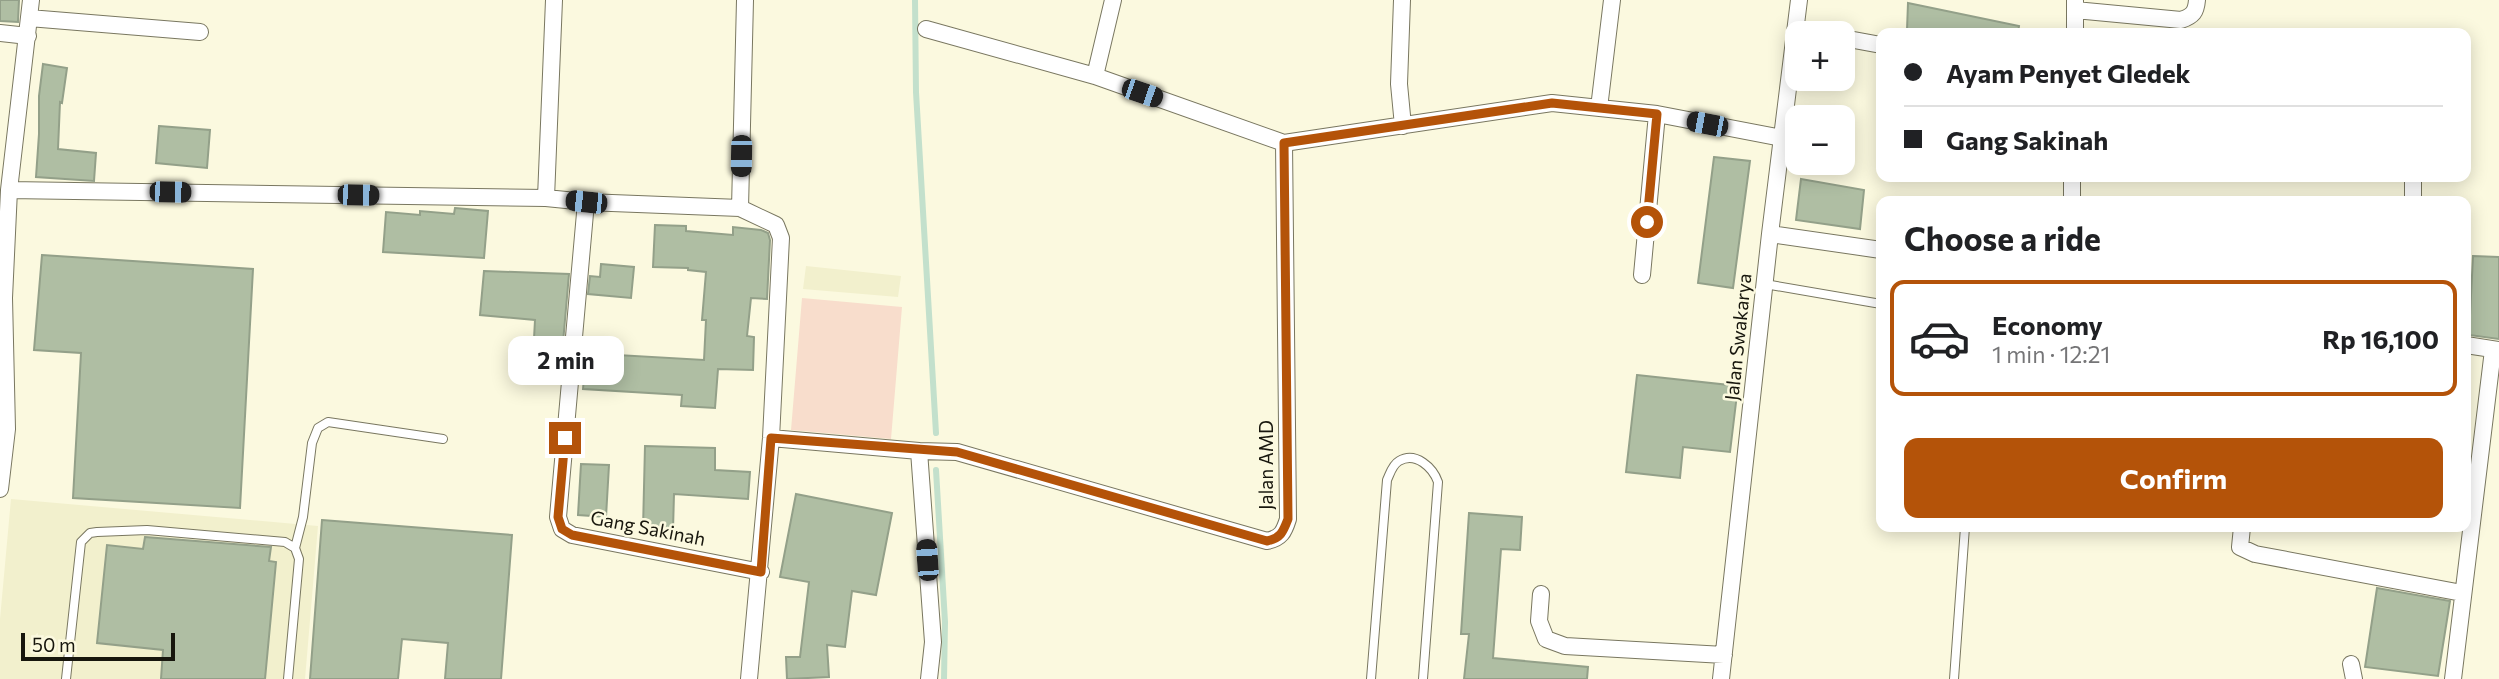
<!DOCTYPE html>
<html lang="en">
<head>
<meta charset="utf-8">
<style>
	:root { --surface:#fff; --page:#f2f2f2; --text:#202124; --muted:#757577; --line:#e0e0e0; --accent:#b45309 }
	body { margin:0; font-family:Commissioner,sans-serif; background:var(--page); color:var(--text); height:100vh; display:flex; flex-direction:column; font-size:26px; white-space:nowrap }
	* { box-sizing:border-box; margin:0 }
	p { font-size:23px; color:var(--muted) }
	.icon { flex:none; width:38px; height:38px; fill:none; stroke:currentColor; stroke-width:2; stroke-linecap:round; stroke-linejoin:round }
	.map { position:relative; flex:1; overflow:hidden }
	.drawer { position:absolute; left:1876px; top:196px; width:595px; height:336px; display:flex; flex-direction:column; background:var(--surface); border-radius:14px; box-shadow:0 4px 18px #0003 }
	.drawer>* { flex:none }
	.guide { position:absolute; left:1876px; top:28px; width:595px; height:154px; border-radius:14px; box-shadow:0 4px 18px #0003; display:grid; align-content:center; height:154px; padding:0 28px; background:var(--surface) }
	.buttons { position:absolute; left:1785px; top:21px; display:grid; gap:14px }
	.buttons a { display:grid; place-items:center; width:70px; height:70px; border-radius:14px; background:var(--surface); box-shadow:0 4px 18px #0003; font-size:35px }
	.scale { position:absolute; left:21px; bottom:18px; width:154px; box-sizing:border-box; padding-left:7px; border:4px solid #17160d; border-top:0; font-size:19px; line-height:24px; white-space:nowrap; color:#17160d; -webkit-text-stroke:5px #fbf9df; paint-order:stroke }
	.end { position:absolute; width:32px; height:32px; margin:-16px; border:9px solid #b45309; background:#fff; box-shadow:0 0 0 4px #fff }
	.from { border-radius:50% }
	.bubble { position:absolute; height:49px; border-radius:14px; background:var(--surface); box-shadow:0 4px 18px #0003; font-size:23px; font-weight:700; line-height:49px; text-align:center }
	.car { position:absolute; width:21px; height:42px; margin:-21px -10px; border-radius:9px; box-shadow:0 0 5px 2px #0007; background:linear-gradient(#222 24%,#8ab4d8 0 40%,#222 0 76%,#8ab4d8 0 86%,#222 0) }
	.guide b { display:flex; align-items:center; gap:24px; height:66px; font-size:26px }
	.guide b+b { border-top:2px solid var(--line) }
	.guide i { width:18px; height:18px; background:var(--text) }
	ul { padding:0; list-style:none }
	li { display:flex; align-items:center; gap:21px; height:116px; margin:0 14px 10px; padding:0 14px; border:4px solid var(--line); border-radius:14px }
	li div { flex:1 }
	li b { display:block; font-size:26px }
	li em { font-style:normal; font-weight:700 }
	li.current { border-color:var(--accent) }
	li>.icon { width:63px; height:63px; stroke-width:1.5 }
	h2 { padding:0 28px; font-size:32px; line-height:84px }
	.primary-button { display:flex; gap:14px; margin-top:auto; padding:14px 28px }
	.primary-button a { flex:1; height:80px; border-radius:14px; background:var(--accent); color:#fff; font-size:28px; font-weight:700; line-height:80px; text-align:center }
	.map>svg:first-child { display:block }
	.built { fill:#f2f0cd }
	.green { fill:#f8ddcc }
	.lines { fill:none; stroke-linecap:round; stroke-linejoin:round }
	.stream { stroke:#c3e0cc; stroke-width:6 }
	.building { fill:#afbea3; stroke:#93a089; stroke-width:2 }
	.service-casing { stroke:#797760; stroke-width:10 }
	.minor-casing { stroke:#797760; stroke-width:18 }
	.service { stroke:#fff; stroke-width:8 }
	.minor { stroke:#fff; stroke-width:16 }
	.route { stroke:#b45309; stroke-width:9 }
	.labels { text-anchor:middle; stroke-width:5; stroke-linejoin:round; paint-order:stroke }
	.street-label { font-size:19px; fill:#17160d; stroke:#fbf9df }
</style>
</head>
<body>
<div class="map">
<svg width="2499" height="679" viewBox="0 0 2499 679">
	<rect width="100%" height="100%" fill="#fbf9df"/>
	<path class="built" d="M 806,266 L 901,276 L 898,297 L 803,289 Z
		M 11,499 L 318,526 L 305,679 L 0,679 L 0,619 Z"/>
	<path class="green" d="M 802,298 L 902,307 L 891,439 L 791,430 Z"/>
	<g class="lines">
		<path class="stream" d="M 915,0 L 916,92 L 936,433
			M 936,470 L 945,622 L 944,679"/>
	</g>
	<path class="building" d="M 0,0 L 19,0 L 18,22 L 0,21 Z
		M 1908,3 L 2019,26 L 2018,33 L 1925,33 L 1907,30 Z
		M 43,64 L 67,68 L 62,103 L 60,102 L 58,149 L 96,153 L 94,181 L 36,177 L 39,134 L 39,96 Z
		M 159,126 L 210,130 L 207,168 L 156,163 Z
		M 1714,157 L 1750,161 L 1733,288 L 1698,283 Z
		M 1801,179 L 1864,190 L 1860,229 L 1796,220 Z
		M 455,208 L 488,211 L 484,258 L 383,252 L 386,212 L 420,215 L 420,211 L 454,214 Z
		M 655,225 L 686,226 L 686,231 L 733,235 L 733,227 L 761,230 L 768,233 L 770,240 L 767,299 L 751,298 L 747,336 L 754,337 L 753,370 L 718,369 L 715,408 L 681,406 L 682,395 L 583,389 L 584,378 L 581,378 L 583,353 L 704,360 L 706,320 L 702,320 L 706,272 L 688,270 L 688,268 L 653,267 Z
		M 42,255 L 253,269 L 240,508 L 73,498 L 81,353 L 34,350 Z
		M 2473,256 L 2499,257 L 2499,339 L 2469,335 Z
		M 601,264 L 634,267 L 631,298 L 588,294 L 590,276 L 600,277 Z
		M 484,271 L 569,274 L 560,377 L 532,376 L 535,320 L 480,315 Z
		M 1637,375 L 1738,386 L 1730,452 L 1683,447 L 1680,478 L 1626,472 Z
		M 645,446 L 715,448 L 715,470 L 750,472 L 748,499 L 674,494 L 673,530 L 643,529 Z
		M 581,464 L 609,465 L 606,517 L 578,515 Z
		M 796,494 L 892,513 L 876,595 L 852,591 L 845,647 L 827,645 L 829,677 L 787,679 L 786,657 L 800,657 L 809,582 L 780,577 Z
		M 1469,513 L 1522,517 L 1520,550 L 1501,549 L 1493,658 L 1588,667 L 1587,679 L 1464,679 L 1469,634 L 1461,634 Z
		M 322,520 L 512,535 L 501,679 L 445,679 L 448,643 L 402,639 L 398,679 L 310,679 Z
		M 145,537 L 271,547 L 269,561 L 276,562 L 265,679 L 161,679 L 163,650 L 97,643 L 107,545 L 143,549 Z
		M 2377,588 L 2450,601 L 2438,676 L 2365,667 Z"/>
	<g class="lines">
		<g class="service-casing">
			<path id="service" d="M 1765,284 L 1881,304
				M 295,548 L 303,517 L 312,443 L 318,428 L 328,422 L 443,439
				M 66,679 L 81,542 L 90,533 L 97,532 L 147,530 L 285,542 L 295,548 L 299,559 L 288,679
				M 1371,679 L 1387,480 C 1390,474 1392,465 1399,461 C 1416,451 1433,468 1438,482 L 1423,679
				M 1954,679 L 1965,527"/>
		</g>
		<g class="minor-casing">
			<path id="minor" d="M 1402,0 L 1399,84 L 1403,126
				M 2075,10 L 2181,20 C 2193,16 2196,12 2197,0
				M 29,18 L 200,32
				M 926,29 L 1095,76 L 1284,143 L 1552,103 L 1657,114 L 1782,138
				M 1796,30 L 1815,33
				M 0,33 L 28,36
				M 2075,33 L 2075,1
				M 1843,38 L 1881,45
				M 1095,76 L 1113,0
				M 1599,108 L 1612,0
				M 9,190 L 546,198 L 586,202 L 740,208 L 776,225 L 781,238 L 771,438 L 749,679
				M 546,198 L 554,0
				M 2072,201 L 2072,177
				M 2413,201 L 2413,177
				M 586,202 L 558,517 L 562,529 L 572,535 L 761,572
				M 740,208 L 745,0
				M 1770,234 L 1881,250
				M 1642,275 L 1657,114
				M 2466,345 L 2499,350
				M 771,438 L 919,451 L 933,642 L 929,679
				M 919,451 L 957,452 L 1267,541 C 1281,538 1284,532 1288,519 L 1284,143
				M 0,489 L 7,429 L 4,298 L 9,190 L 31,0
				M 2242,527 L 2240,547 L 2255,554 L 2462,593
				M 1541,594 L 1539,621 L 1546,639 L 1565,646 L 1724,655
				M 2351,664 L 2354,679
				M 1721,679 L 1770,234 L 1799,0
				M 2453,679 L 2493,350"/>
		</g>
		<use href="#service" class="service"/>
		<use href="#minor" class="minor"/>
	</g>
	<g class="lines">
		<path class="route" d="M 565,438 L 558,517 L 562,529 L 572,535 L 761,572 L 771,438 L 957,452 L 1267,541 C 1281,538 1283,532 1288,519 L 1284,143 L 1552,103 L 1657,114 L 1647,222"/>
	</g>
	<g class="labels">
		<g class="street-label">
			<text transform="translate(1738 337) rotate(-84)" y="7">Jalan Swakarya</text>
			<text transform="translate(1266 465) rotate(-90)" y="7">Jalan AMD</text>
			<text transform="translate(648 528) rotate(11)" y="7">Gang Sakinah</text>
		</g>
	</g>
</svg>
<div class="buttons">
<a>+</a>
<a>−</a>
</div>
<div class="scale">50 m</div>
<i class="end from" style="left:1647px;top:222px"></i>
<i class="end" style="left:565px;top:438px"></i>
<div class="bubble" style="left:508px;top:336px;width:116px">2 min</div>
<i class="car" style="left:1142px;top:93px;rotate:109deg"></i>
<i class="car" style="left:1707px;top:124px;rotate:281deg"></i>
<i class="car" style="left:741px;top:156px;rotate:181deg"></i>
<i class="car" style="left:170px;top:192px;rotate:91deg"></i>
<i class="car" style="left:358px;top:195px;rotate:91deg"></i>
<i class="car" style="left:586px;top:202px;rotate:276deg"></i>
<i class="car" style="left:927px;top:560px;rotate:356deg"></i>
<div class="guide">
<b><i class="from"></i>Ayam Penyet Gledek</b>
<b><i></i>Gang Sakinah</b>
</div>
<section class="drawer">
<h2>Choose a ride</h2>
<ul>
<li class="current"><svg class="icon" aria-label="car" viewBox="0 0 24 24"><path d="M5 17H2v-5l4-1 3-4h7l3 4 3 1v5h-3M9 17h6M6 11h13"/><circle cx="7" cy="17" r="2"/><circle cx="17" cy="17" r="2"/></svg><div><b>Economy</b><p>1 min · 12:21</p></div><em>Rp 16,100</em></li>
</ul>
<div class="primary-button"><a>Confirm</a></div>
</section>
</div>
</body>
</html>
